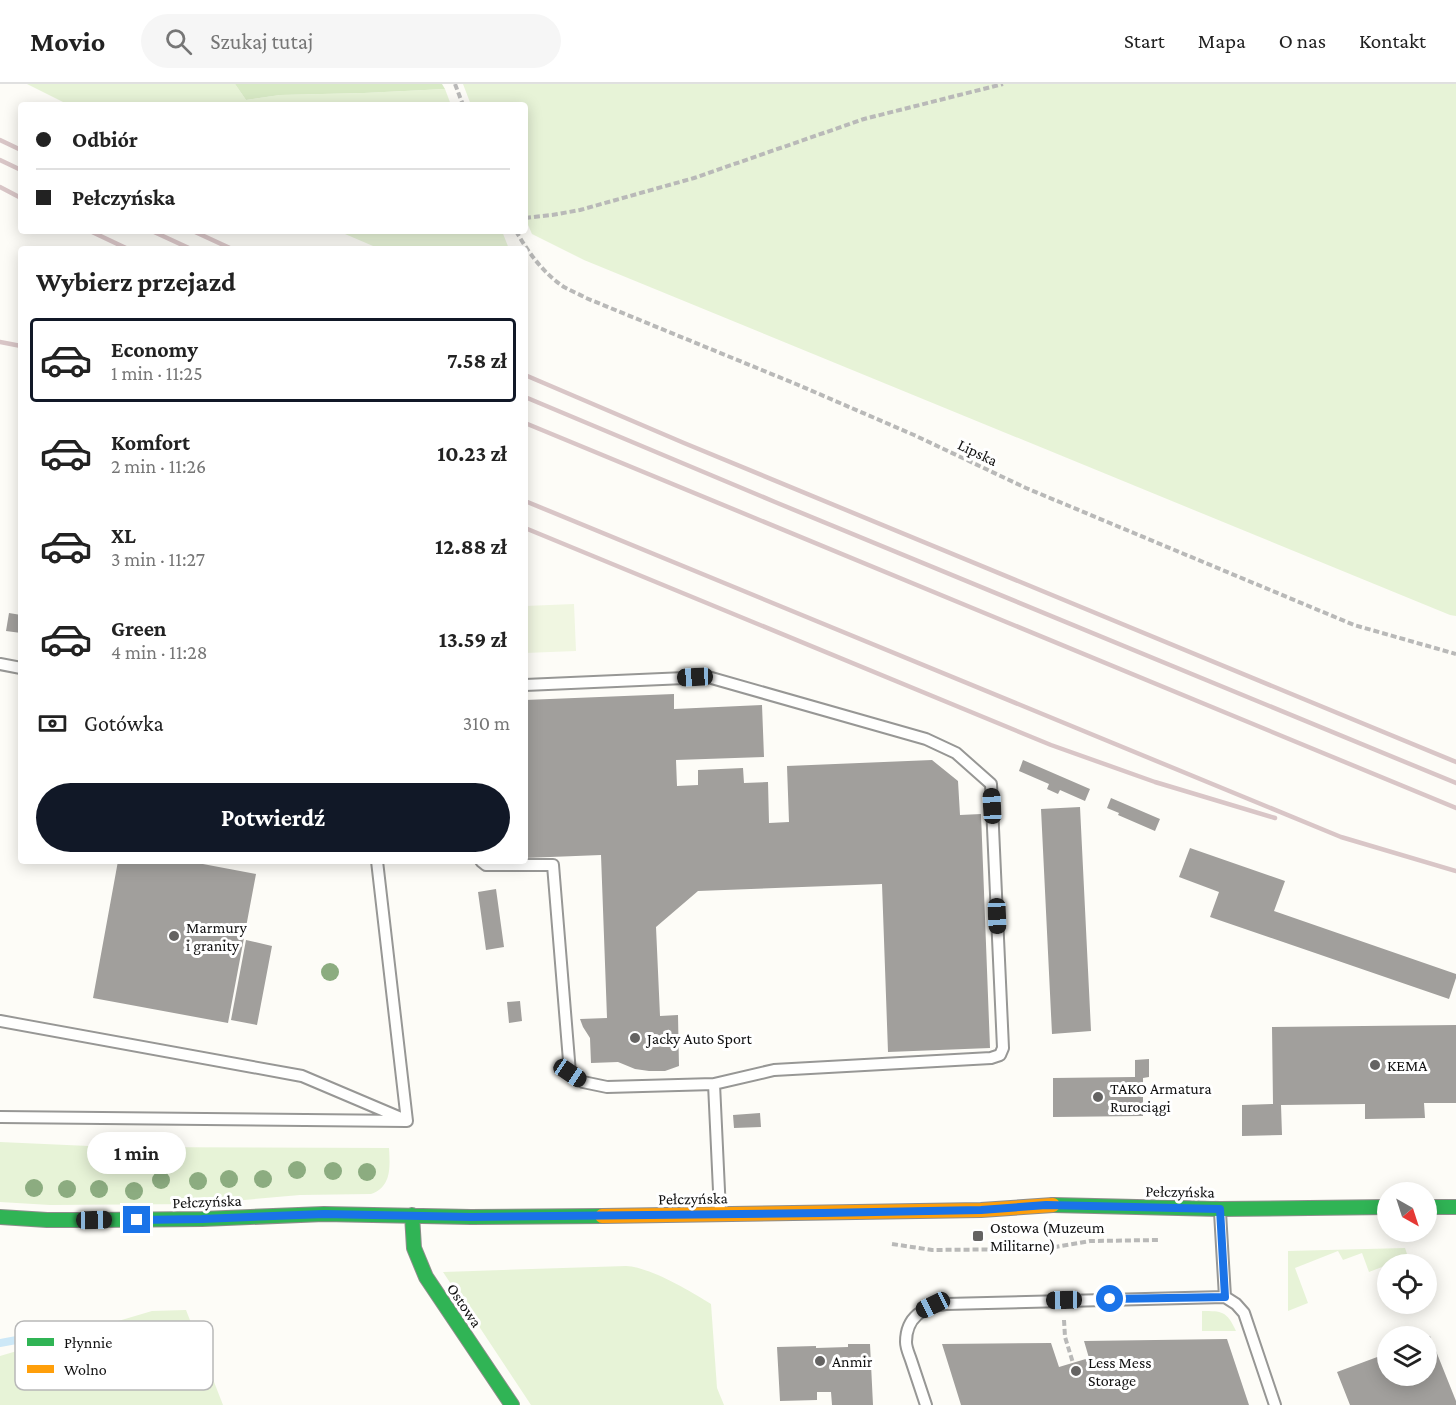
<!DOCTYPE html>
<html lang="pl">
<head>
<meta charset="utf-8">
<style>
	:root { --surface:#fff; --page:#f6f6f6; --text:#222; --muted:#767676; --line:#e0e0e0; --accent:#111827 }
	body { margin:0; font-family:"Crimson Pro",serif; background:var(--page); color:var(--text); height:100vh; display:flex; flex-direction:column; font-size:22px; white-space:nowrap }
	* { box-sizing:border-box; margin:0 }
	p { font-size:20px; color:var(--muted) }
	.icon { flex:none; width:33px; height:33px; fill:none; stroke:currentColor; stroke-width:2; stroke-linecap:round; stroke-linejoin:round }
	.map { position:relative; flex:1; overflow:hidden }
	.panel { position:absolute; left:18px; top:162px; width:510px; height:618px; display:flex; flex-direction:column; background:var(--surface); border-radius:6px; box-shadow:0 3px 15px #0003 }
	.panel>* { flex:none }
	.banner { position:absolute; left:18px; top:18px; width:510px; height:132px; border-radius:6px; box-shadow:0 3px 15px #0003; display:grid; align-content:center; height:132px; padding:0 18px; background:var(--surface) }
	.needle { width:39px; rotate:141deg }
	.controls { position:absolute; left:1377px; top:1098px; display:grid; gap:12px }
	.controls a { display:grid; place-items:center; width:60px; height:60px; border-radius:50%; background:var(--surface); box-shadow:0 3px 15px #0003; font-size:30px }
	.end { position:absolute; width:27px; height:27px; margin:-14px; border:8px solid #1a73e8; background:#fff; box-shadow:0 0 0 3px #fff }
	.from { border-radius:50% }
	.bubble { position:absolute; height:42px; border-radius:21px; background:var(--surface); box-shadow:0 3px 15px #0003; font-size:20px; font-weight:700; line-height:42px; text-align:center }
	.car { position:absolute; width:18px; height:36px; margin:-18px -9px; border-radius:8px; box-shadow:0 0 4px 2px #0007; background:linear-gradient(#222 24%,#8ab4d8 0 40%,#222 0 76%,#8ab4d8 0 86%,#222 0) }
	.banner b { display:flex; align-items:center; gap:21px; height:57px; font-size:22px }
	.banner b+b { border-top:2px solid var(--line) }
	.banner i { width:15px; height:15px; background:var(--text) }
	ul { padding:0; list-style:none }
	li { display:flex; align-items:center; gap:18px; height:84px; margin:0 12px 9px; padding:0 6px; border:3px solid transparent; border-radius:6px }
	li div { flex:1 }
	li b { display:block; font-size:22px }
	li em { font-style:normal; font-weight:700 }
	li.current { border-color:var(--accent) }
	li>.icon { width:54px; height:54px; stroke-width:1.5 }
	h2 { padding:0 18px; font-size:27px; line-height:72px }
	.pay { display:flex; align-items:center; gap:15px; height:66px; padding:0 18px; font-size:22px }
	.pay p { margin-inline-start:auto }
	.cta { display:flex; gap:12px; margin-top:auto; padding:12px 18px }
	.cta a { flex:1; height:69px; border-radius:36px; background:var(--accent); color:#fff; font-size:24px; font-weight:700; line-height:69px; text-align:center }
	header { display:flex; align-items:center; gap:36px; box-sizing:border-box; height:84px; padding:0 30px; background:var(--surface); border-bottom:2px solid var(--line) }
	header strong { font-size:28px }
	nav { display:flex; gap:33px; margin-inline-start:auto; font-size:21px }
	.search { width:420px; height:54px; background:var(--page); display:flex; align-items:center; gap:15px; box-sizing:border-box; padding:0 21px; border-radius:33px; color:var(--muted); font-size:22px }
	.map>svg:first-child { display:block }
	.green { fill:#e7f3d7 }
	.forest { fill:#d8eac5 }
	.pitch { fill:#f0f6e1 }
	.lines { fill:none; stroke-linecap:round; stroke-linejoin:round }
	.stream { stroke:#cde8f7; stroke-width:8 }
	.building { fill:#a19f9c }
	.lane-casing { stroke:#979795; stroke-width:14 }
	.fast-casing { stroke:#8e8d8b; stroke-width:16 }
	.slow-casing { stroke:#8e8d8b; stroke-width:16 }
	.path { stroke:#b9b9b8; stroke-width:4; stroke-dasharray:6 3; stroke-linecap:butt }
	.lane { stroke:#fffffe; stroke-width:10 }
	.fast { stroke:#30b455; stroke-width:14 }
	.slow { stroke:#ff9f0a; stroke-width:14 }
	.rail { stroke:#d9c6c7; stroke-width:4.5 }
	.tree { fill:#8cac80 }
	.route { stroke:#1a73e8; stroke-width:8 }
	.poi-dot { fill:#646362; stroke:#fff; stroke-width:2 }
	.labels { text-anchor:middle; stroke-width:6; stroke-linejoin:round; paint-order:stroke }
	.street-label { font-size:16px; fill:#111; stroke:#fff }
	.poi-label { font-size:16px; fill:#111; stroke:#fff; text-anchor:start }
	.key { fill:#fff; stroke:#b8b8b8; stroke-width:1.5 }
	.key-label { font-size:16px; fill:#111 }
</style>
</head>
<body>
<header>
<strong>Movio</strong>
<div class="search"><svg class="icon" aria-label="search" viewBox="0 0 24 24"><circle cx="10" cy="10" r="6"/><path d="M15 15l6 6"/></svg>Szukaj tutaj</div>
<nav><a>Start</a><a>Mapa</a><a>O nas</a><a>Kontakt</a></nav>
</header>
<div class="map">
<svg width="1456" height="1321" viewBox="0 0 1456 1321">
	<rect width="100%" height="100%" fill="#fdfcf7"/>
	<path class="green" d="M 27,0 L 235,0 L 246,16 L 280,11 L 364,9 L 445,5 L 451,21 L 69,21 Z
		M 463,0 L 1456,0 L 1456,532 L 1450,531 L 584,176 L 532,150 L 525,134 L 525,21 L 471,21 Z
		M 338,147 L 502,147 L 509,165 L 380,165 Z
		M 0,1058 L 111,1063 L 389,1064 C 390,1082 392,1103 371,1110 L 300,1111 L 198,1120 L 50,1121 L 0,1118 Z
		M 1405,1164 L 1408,1173 L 1369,1188 L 1362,1169 L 1343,1176 L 1338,1167 L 1295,1184 L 1308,1219 L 1288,1227 L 1288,1167 Z
		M 626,1182 C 650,1183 690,1207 711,1220 L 717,1304 L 724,1321 L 531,1321 L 443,1188 Z
		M 186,1226 L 223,1321 L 0,1321 L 0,1272 L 152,1227 Z
		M 1202,1227 C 1222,1227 1227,1227 1236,1247 L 1202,1247 Z"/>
	<path class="forest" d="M 235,0 L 442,0 L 445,5 L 364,9 L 280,11 L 246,16 Z"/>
	<path class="pitch" d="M 574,520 L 576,567 L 525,569 L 525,522 Z"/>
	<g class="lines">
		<path class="stream" d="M 0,1259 L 97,1241"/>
	</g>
	<path class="building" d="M 9,529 L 21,531 L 21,549 L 6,547 Z
		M 674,610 L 674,625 L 762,621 L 764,673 L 676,676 L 677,702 L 698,701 L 698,686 L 743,684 L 744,699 L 768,698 L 769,739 L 789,738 L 787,682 L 932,676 L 958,697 L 960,731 L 981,730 L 990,964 L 888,968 L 882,800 L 698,807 L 656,843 L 660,932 L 678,931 L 679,982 L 665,987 L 649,987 L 635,985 L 618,978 L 591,979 L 590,954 L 583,943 L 580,935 L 607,934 L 601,771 L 525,774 L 525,616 Z
		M 1023,676 L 1090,705 L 1085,717 L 1060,706 L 1058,710 L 1047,705 L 1049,700 L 1019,687 Z
		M 1111,714 L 1160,735 L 1155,747 L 1118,731 L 1119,729 L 1107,724 Z
		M 1080,723 L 1091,947 L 1052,950 L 1041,725 Z
		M 1190,764 L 1285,797 L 1274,827 L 1456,890 L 1456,894 L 1449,915 L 1210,833 L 1219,808 L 1179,793 Z
		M 118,777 L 187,777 L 256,790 L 228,939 L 93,914 Z
		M 496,805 L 504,863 L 486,866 L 478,808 Z
		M 246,856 L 272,862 L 257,941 L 231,936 Z
		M 520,917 L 522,937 L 509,939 L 507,918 Z
		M 1456,941 L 1456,1019 L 1424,1019 L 1425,1034 L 1365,1035 L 1365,1020 L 1281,1021 L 1282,1051 L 1242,1052 L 1242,1021 L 1273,1020 L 1272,943 Z
		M 1149,975 L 1149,993 L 1143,994 L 1143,1032 L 1053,1033 L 1053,994 L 1135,993 L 1135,976 Z
		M 760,1029 L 761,1043 L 734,1044 L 733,1031 Z
		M 1430,1252 L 1456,1317 L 1456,1321 L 1350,1321 L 1337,1288 L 1388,1269 L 1388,1292 L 1426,1292 L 1426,1253 Z
		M 1227,1255 L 1249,1321 L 961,1321 L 942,1260 L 1051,1259 L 1059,1283 L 1089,1274 L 1084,1257 Z
		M 848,1260 L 870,1260 L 873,1321 L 832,1321 L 831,1308 L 817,1308 L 817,1316 L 780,1317 L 777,1263 L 816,1262 L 816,1264 L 848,1263 Z"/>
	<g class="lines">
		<g class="lane-casing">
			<path id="lane" d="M 0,580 L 21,584
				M 481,777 L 486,781 L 553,781 L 570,989 L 583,998 L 607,1003 L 714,1000 L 774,986 L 991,974 L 1000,971 L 1003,964 L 991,700 L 956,669 L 926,655 L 708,593 L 525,601
				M 0,937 L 302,992 L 401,1034
				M 714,1000 L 720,1128
				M 0,1033 L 407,1037 L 377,777
				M 1225,1213 L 1236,1220 L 1244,1229 L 1275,1321
				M 926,1321 C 921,1306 916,1291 911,1276 C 909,1270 906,1264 906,1258 C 906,1233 924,1222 946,1220 L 1225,1213 L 1220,1128"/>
		</g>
		<g class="fast-casing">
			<path id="fast" d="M 1053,1121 L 1220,1125 L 1388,1123
				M 1426,1123 L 1456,1123
				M 412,1131 L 414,1164 L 426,1193 L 512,1321
				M 0,1133 L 47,1136 L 94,1136 L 202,1135 L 324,1130 L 471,1133 L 602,1132"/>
		</g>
		<g class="slow-casing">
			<path id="slow" d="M 602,1132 L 981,1126 L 1053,1121"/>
		</g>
		<path class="path" d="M 455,0 L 463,21
			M 525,134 L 552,131 L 580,126 L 694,94 L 864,35 L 1003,0
			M 516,147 C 528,168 543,189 564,203 C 571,207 579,210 586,214 L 796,300 L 914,351 L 1026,404 L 1354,541 L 1456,570
			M 1395,1153 L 1418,1153
			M 892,1160 L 932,1166 L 1034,1165 L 1055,1163 L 1090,1157 L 1160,1156
			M 1064,1236 L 1065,1253 L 1073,1279"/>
		<use href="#lane" class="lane"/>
		<use href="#fast" class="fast"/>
		<use href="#slow" class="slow"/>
		<path class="rail" d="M 0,56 L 21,66
			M 0,76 L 21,86
			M 0,103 L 21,114
			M 90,147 L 128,165
			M 152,147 L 191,165
			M 193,147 L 232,165
			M 0,258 L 21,262
			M 525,291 L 684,359 L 1456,678
			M 525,313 L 775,418 L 1456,699
			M 525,339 L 1456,724
			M 525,417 L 1341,753 L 1456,787
			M 525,444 L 1051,661 L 1155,698 L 1275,734"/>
	</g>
	<g class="tree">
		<circle cx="330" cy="888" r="9"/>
		<circle cx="297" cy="1086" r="9"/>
		<circle cx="333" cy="1087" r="9"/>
		<circle cx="367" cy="1088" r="9"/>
		<circle cx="229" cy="1095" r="9"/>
		<circle cx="263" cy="1095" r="9"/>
		<circle cx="161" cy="1096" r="9"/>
		<circle cx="198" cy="1097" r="9"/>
		<circle cx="34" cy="1104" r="9"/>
		<circle cx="67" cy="1105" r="9"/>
		<circle cx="99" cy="1105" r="9"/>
		<circle cx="134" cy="1107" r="9"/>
	</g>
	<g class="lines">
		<path class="route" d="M 137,1136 L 202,1135 L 324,1130 L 471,1133 L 822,1129 L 981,1126 L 1046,1121 L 1220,1125 L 1225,1213 L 1110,1215"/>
	</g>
	<g class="poi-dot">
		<circle cx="174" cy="852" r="6"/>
		<circle cx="635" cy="954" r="6"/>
		<circle cx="1375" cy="981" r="6"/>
		<circle cx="1098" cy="1013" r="6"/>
		<rect x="972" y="1146" width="12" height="12" rx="3"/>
		<circle cx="820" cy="1277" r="6"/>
		<circle cx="1076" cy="1287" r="6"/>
	</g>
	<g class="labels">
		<g class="street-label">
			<text transform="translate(978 368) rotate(26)" y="6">Lipska</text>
			<text transform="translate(1180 1107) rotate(1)" y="6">Pełczyńska</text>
			<text transform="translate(693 1114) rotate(-1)" y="6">Pełczyńska</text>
			<text transform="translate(207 1117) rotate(-2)" y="6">Pełczyńska</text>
			<text transform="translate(465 1221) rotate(56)" y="6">Ostowa</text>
		</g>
		<g class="poi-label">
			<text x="186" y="849">Marmury<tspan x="186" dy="18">i granity</tspan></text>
			<text x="647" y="960">Jacky Auto Sport</text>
			<text x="1387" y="987">KEMA</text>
			<text x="1110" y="1010">TAKO Armatura<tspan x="1110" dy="18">Rurociągi</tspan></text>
			<text x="990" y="1149">Ostowa (Muzeum<tspan x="990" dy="18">Militarne)</tspan></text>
			<text x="832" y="1283">Anmir</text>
			<text x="1088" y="1284">Less Mess<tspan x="1088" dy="18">Storage</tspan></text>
		</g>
	</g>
	<rect x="15" y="1237" width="198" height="69" rx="9" class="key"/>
	<rect x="27" y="1254" width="27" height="8" fill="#30b455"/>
	<rect x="27" y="1281" width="27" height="8" fill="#ff9f0a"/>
	<g class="key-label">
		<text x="64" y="1264">Płynnie</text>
		<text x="64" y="1291">Wolno</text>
	</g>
</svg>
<div class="controls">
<a><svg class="needle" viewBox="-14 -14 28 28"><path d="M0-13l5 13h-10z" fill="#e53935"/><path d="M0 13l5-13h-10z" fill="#767676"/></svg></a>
<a><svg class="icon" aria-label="locate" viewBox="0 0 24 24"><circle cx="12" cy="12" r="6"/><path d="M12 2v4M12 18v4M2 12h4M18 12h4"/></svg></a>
<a><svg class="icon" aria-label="layers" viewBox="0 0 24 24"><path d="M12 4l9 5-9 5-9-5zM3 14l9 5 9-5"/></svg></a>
</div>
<i class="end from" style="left:1110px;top:1215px"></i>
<i class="end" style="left:137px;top:1136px"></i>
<div class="bubble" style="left:87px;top:1048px;width:99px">1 min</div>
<i class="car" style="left:695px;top:593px;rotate:267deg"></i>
<i class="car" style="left:992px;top:722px;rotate:357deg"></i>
<i class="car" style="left:997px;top:832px;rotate:178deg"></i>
<i class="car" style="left:570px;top:989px;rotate:124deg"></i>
<i class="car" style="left:94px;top:1136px;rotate:89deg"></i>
<i class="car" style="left:1064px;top:1216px;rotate:269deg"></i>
<i class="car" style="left:933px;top:1221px;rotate:244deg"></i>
<div class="banner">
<b><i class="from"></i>Odbiór</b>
<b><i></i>Pełczyńska</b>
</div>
<section class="panel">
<h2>Wybierz przejazd</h2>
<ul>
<li class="current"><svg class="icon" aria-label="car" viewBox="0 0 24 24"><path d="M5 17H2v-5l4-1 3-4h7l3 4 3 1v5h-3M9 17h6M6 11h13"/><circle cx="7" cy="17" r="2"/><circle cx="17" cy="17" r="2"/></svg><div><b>Economy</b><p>1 min · 11:25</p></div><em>7.58 zł</em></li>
<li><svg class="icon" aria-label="car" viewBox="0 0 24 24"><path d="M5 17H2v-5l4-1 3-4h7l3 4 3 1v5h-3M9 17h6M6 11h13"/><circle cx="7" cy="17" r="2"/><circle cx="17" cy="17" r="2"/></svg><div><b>Komfort</b><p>2 min · 11:26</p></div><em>10.23 zł</em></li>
<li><svg class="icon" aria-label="car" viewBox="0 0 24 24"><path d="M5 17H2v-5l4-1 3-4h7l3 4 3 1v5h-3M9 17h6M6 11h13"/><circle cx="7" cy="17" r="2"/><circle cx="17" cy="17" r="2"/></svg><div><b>XL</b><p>3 min · 11:27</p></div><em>12.88 zł</em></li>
<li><svg class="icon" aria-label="car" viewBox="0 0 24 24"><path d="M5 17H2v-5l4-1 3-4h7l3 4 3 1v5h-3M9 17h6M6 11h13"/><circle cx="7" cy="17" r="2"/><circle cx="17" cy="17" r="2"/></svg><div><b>Green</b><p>4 min · 11:28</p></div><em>13.59 zł</em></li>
</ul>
<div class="pay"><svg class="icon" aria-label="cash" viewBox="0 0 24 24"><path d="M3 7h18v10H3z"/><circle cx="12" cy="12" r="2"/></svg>Gotówka<p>310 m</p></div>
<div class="cta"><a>Potwierdź</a></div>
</section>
</div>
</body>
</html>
